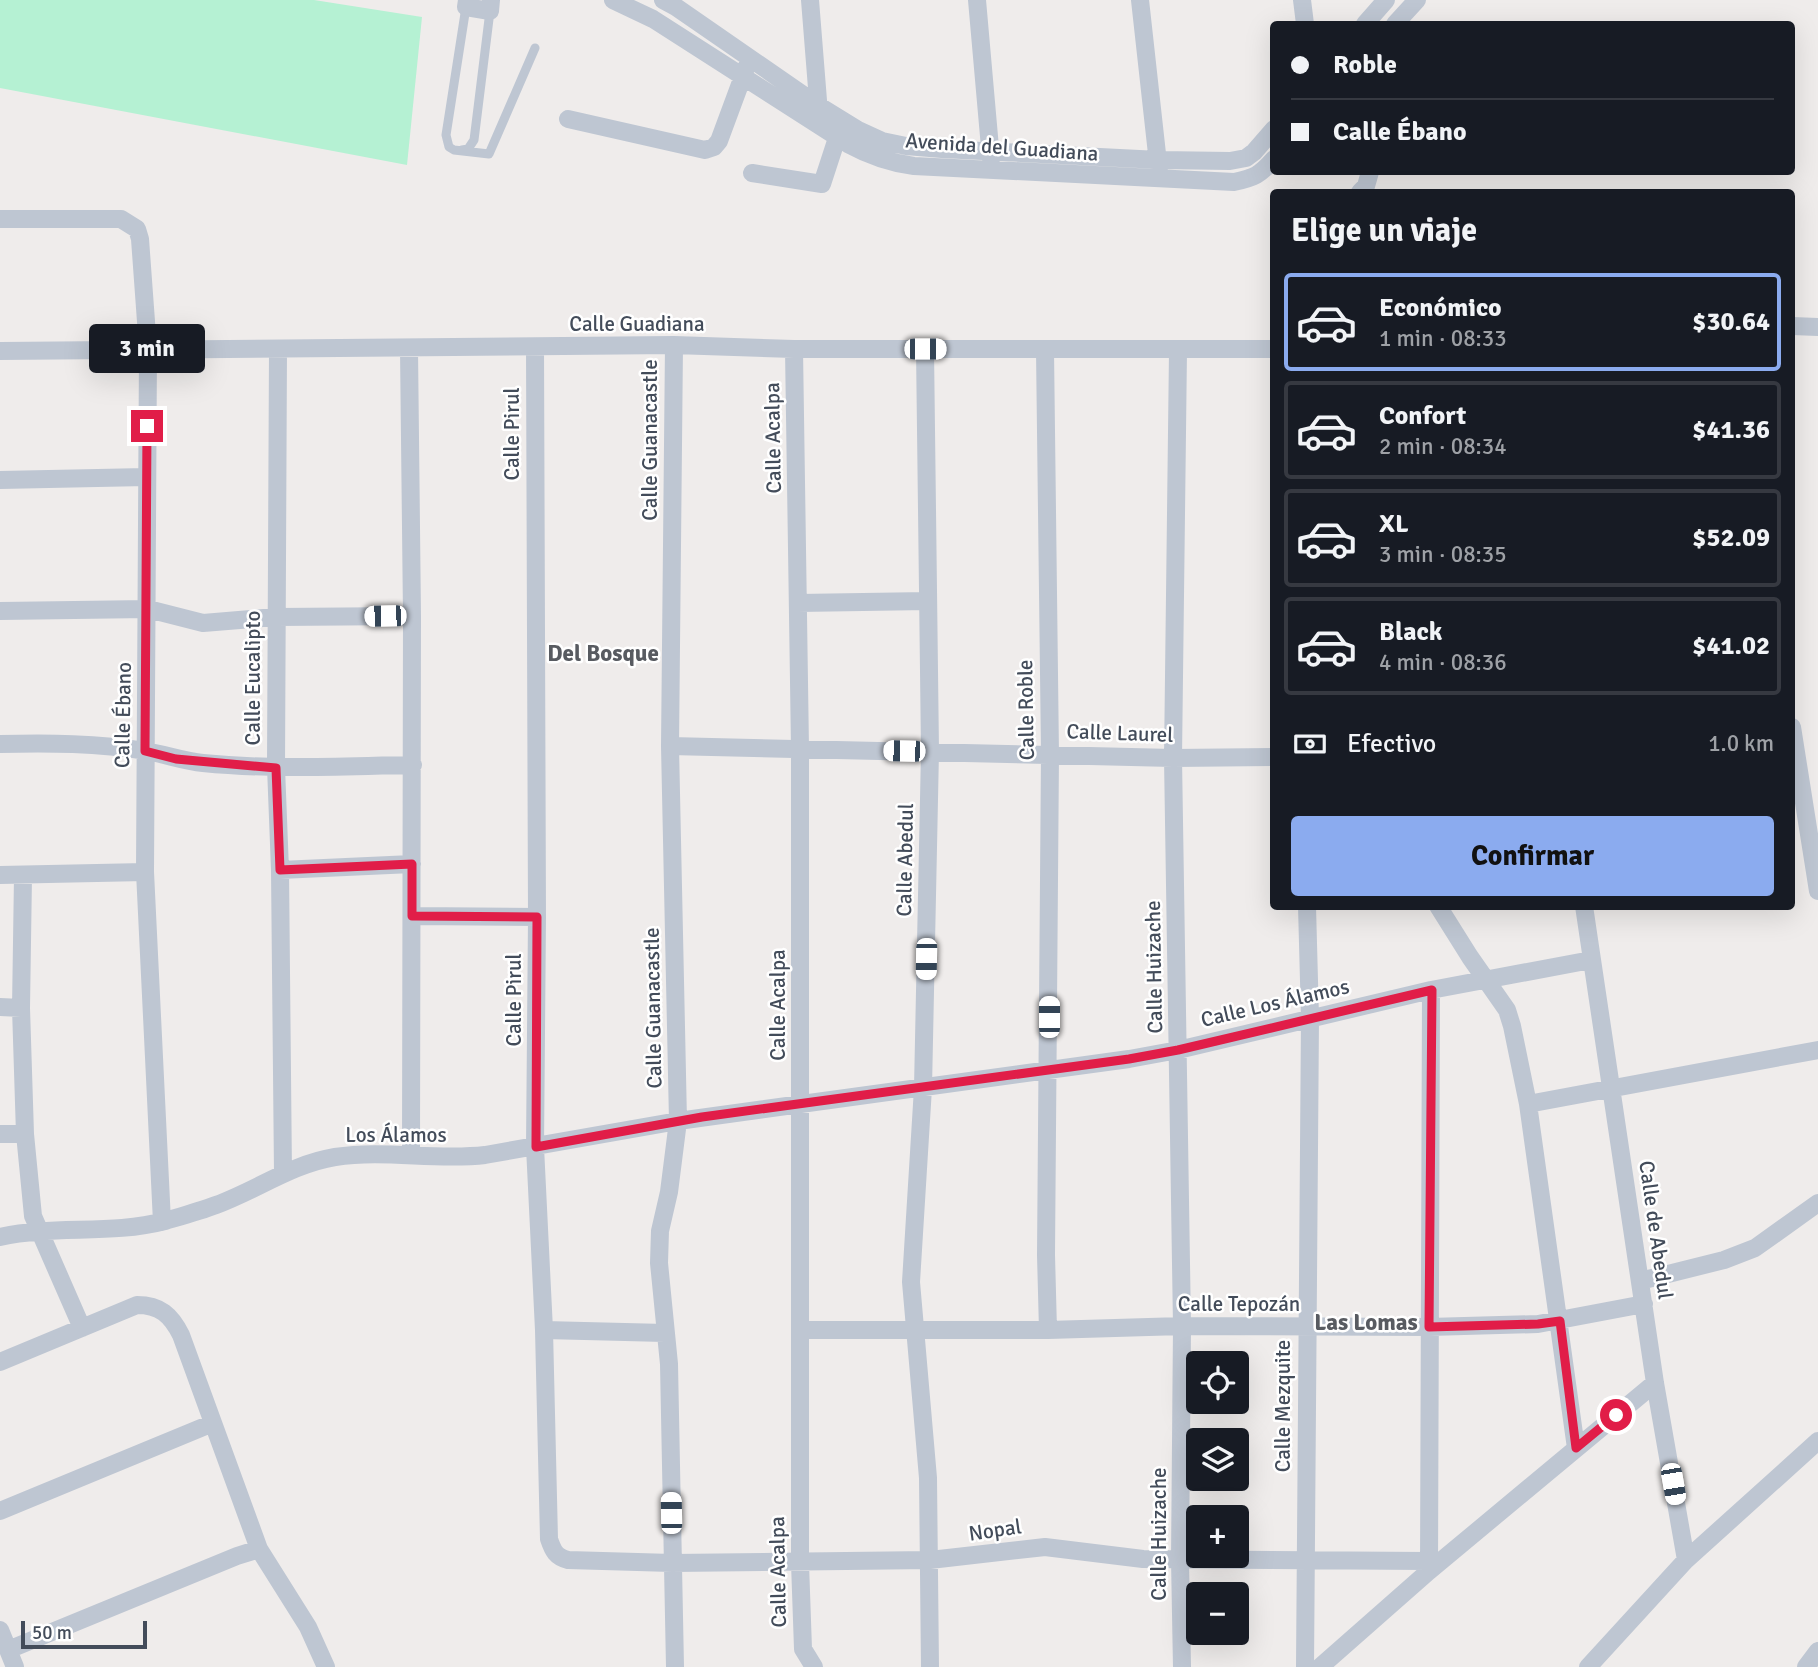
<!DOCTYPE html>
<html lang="es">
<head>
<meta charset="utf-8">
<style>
	:root { --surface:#171b24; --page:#242831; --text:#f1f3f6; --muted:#9ea1a6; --line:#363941; --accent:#8babef }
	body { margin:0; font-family:Signika,sans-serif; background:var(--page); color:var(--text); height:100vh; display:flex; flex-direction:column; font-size:26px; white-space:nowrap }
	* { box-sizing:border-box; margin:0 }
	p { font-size:23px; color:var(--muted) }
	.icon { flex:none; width:38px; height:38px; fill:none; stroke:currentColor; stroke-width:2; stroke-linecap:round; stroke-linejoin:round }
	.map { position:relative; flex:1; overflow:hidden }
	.side { position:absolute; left:1270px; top:189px; width:525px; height:721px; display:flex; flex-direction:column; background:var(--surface); border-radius:7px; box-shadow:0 7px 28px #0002 }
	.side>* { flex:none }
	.guide { position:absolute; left:1270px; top:21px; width:525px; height:154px; border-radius:7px; box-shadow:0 7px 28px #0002; display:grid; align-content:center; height:154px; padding:0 21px; background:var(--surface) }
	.controls { position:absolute; left:1186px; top:1351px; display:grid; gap:14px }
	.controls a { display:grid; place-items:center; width:63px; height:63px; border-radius:7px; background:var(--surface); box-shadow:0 7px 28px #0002; font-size:35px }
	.scale { position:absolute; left:21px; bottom:18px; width:126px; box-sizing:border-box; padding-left:7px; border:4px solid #434c5a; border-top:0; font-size:19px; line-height:24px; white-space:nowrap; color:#434c5a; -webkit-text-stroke:5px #fff; paint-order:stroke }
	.end { position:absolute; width:32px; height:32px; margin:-16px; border:9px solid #e11d48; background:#fff; box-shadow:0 0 0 4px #fff }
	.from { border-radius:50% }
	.bubble { position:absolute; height:49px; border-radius:7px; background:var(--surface); box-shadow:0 7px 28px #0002; font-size:23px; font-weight:700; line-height:49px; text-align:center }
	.car { position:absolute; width:21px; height:42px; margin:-21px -10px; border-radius:9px; box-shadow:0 0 5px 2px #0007; background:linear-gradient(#fff 24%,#345 0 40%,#fff 0 76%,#345 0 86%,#fff 0) }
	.guide b { display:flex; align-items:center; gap:24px; height:66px; font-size:26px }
	.guide b+b { border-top:2px solid var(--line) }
	.guide i { width:18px; height:18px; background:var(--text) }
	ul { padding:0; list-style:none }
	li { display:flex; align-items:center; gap:21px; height:98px; margin:0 14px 10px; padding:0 7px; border:4px solid var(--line); border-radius:7px }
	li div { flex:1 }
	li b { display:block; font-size:26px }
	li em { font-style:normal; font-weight:700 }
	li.selected { border-color:var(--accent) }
	li>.icon { width:63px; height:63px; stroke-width:1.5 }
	h2 { padding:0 21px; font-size:32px; line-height:84px }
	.pay { display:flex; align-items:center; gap:18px; height:77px; padding:0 21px; font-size:26px }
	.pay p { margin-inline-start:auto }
	.action { display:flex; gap:14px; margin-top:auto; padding:14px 21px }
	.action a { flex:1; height:80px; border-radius:7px; background:var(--accent); color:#111; font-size:28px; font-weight:700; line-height:80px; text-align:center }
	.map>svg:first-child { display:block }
	.green { fill:#b5f1d3 }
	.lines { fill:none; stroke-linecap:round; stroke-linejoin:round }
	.lane { stroke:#bec6d2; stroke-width:9 }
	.street { stroke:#bec6d2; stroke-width:18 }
	.route { stroke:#e11d48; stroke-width:9 }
	.labels { text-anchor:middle; stroke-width:5; stroke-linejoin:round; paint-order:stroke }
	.street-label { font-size:21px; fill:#434c5a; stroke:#fff }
	.neighbourhood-label { font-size:23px; font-weight:bold; fill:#585b61; stroke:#fff }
</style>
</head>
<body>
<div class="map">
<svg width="1818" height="1667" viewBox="0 0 1818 1667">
	<rect width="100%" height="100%" fill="#efeceb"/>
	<path class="green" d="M 0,0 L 314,0 L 422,17 L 407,165 L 0,88 Z"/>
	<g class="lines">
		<path class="lane" d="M 466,7 L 446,135 L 449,147 L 454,150 L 489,154 L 535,48
			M 462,150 L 468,149 L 474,140 L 490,11"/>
		<path class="street" d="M 467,0 L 466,7 L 490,11 L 491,0
			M 613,0 L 653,19 L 848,144 C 870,156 890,163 914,166 L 1234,182 C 1254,178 1260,175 1274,159
			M 663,0 L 676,7 L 819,106 L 858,130 L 882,141 L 906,146 L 942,149 L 1159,160 L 1230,161 L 1246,158 L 1254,152 L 1274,129
			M 810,0 L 819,113
			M 977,0 L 991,159
			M 1140,0 L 1159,172
			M 1302,0 L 1305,24
			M 1365,24 L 1386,0
			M 1395,24 L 1417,0
			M 568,119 L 705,150 L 714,147 L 719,141 L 746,68
			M 752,173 L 822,184 L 837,138
			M 1360,192 L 1366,186 L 1370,172
			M 0,219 L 121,219 L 137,229 L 140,239 L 148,349 L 145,872 L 162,1222
			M 1792,326 L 1818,327
			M 674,345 L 670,746 L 678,1121 L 669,1192 L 660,1231 L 659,1263 L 669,1364 L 675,1667
			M 535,347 L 537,917 L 535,1147 L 544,1330 L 549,1539 C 553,1551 556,1557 568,1560 L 672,1563 L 930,1560 L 1045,1547 L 1143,1559 L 1428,1561
			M 409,349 L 412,616 L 411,1155
			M 794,349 L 800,748 L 800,1563 L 803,1649 L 814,1667
			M 925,349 L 930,751 L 923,1088 L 911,1282 L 928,1478 L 930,1667
			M 278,350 L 276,767 L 280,870 L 283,1174
			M 1045,350 L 1050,754 L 1046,1255 L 1048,1330
			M 0,351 L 674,345 L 794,349 L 1274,349
			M 1178,351 L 1173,758 L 1182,1326 L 1180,1560 L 1182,1667
			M 0,480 L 146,477
			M 798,603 L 928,601
			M 0,611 L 148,609 L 203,623 L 276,617 L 412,616
			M 1792,727 L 1818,891
			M 0,744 C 48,743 98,743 145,751 C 165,754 183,761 203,763 C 273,770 343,766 413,765
			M 670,746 L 1173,758 L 1274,757
			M 280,870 L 412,864
			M 0,875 L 145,872
			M 23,876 L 21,1008 L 25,1134 L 33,1216 L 82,1328
			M 1438,906 L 1470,957 L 1507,1010 L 1512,1026 L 1528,1104 L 1576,1448
			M 1584,906 L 1655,1383 L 1686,1560
			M 412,916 L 537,917
			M 0,1007 L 21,1008
			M 1528,1104 L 1818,1050
			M 0,1134 L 25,1134
			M 0,1237 C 54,1225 111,1235 165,1221 C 182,1216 200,1211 216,1205 C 257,1190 292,1164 335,1157 C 385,1149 435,1161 485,1155 L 678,1121 L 1129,1059 L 1178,1050 L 1431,990 L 1591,960
			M 1640,1281 L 1724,1260 L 1755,1248 L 1818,1203
			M 544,1330 L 665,1333
			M 800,1330 L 1048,1330 L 1182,1326 L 1429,1327 L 1538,1324 L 1644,1304
			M 0,1362 L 137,1305 C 160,1305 171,1315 181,1335 L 259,1549 L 308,1627 L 326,1667
			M 0,1511 L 213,1423
			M 1429,1571 L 1431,990
			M 0,1630 L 15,1667
			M 8,1650 L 237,1556 L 259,1549
			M 1305,1667 L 1310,1018 L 1307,906
			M 1320,1667 L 1429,1571 L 1655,1383
			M 1588,1667 L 1686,1560 L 1818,1441
			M 1806,1667 L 1818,1651"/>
	</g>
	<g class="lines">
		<path class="route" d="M 147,426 L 145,751 L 176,759 L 276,768 L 280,870 L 412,864 L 412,916 L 537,917 L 536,1147 L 702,1117 L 1129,1059 L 1178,1050 L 1432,990 L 1429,1327 L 1538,1324 L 1560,1321 L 1576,1448 L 1616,1415"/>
	</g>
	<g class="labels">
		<g class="street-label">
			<text transform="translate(1002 147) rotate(4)" y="7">Avenida del Guadiana</text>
			<text x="637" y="331">Calle Guadiana</text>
			<text transform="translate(512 434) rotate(-90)" y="7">Calle Pirul</text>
			<text transform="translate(773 438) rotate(-91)" y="7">Calle Acalpa</text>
			<text transform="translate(650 440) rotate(-90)" y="7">Calle Guanacastle</text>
			<text transform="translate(253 678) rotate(-90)" y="7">Calle Eucalipto</text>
			<text transform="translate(1026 710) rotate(-91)" y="7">Calle Roble</text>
			<text transform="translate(123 715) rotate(-89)" y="7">Calle Ébano</text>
			<text transform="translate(1120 733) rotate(2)" y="7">Calle Laurel</text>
			<text transform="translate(905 860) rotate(-89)" y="7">Calle Abedul</text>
			<text transform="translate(1154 967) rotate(-91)" y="7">Calle Huizache</text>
			<text transform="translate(514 1000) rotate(-90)" y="7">Calle Pirul</text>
			<text transform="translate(1275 1003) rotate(-13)" y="7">Calle Los Álamos</text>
			<text transform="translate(778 1005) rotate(-90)" y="7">Calle Acalpa</text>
			<text transform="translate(653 1008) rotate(-91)" y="7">Calle Guanacastle</text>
			<text x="396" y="1142">Los Álamos</text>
			<text transform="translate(1656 1230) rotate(82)" y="7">Calle de Abedul</text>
			<text x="1239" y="1311">Calle Tepozán</text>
			<text transform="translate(1283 1406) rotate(-90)" y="7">Calle Mezquite</text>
			<text transform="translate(995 1530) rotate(-8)" y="7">Nopal</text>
			<text transform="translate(1159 1534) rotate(-90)" y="7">Calle Huizache</text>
			<text transform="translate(778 1572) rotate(-91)" y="7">Calle Acalpa</text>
		</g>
		<g class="neighbourhood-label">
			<text x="603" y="661">Del Bosque</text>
			<text x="1366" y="1330">Las Lomas</text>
		</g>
	</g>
</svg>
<div class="controls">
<a><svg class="icon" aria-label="locate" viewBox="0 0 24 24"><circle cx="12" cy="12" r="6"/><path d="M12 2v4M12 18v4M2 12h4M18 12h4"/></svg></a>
<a><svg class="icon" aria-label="layers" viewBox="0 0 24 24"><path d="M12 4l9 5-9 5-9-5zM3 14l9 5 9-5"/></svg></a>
<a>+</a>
<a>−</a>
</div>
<div class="scale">50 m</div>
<i class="end from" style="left:1616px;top:1415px"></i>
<i class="end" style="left:147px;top:426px"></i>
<div class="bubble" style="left:89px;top:324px;width:116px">3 min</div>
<i class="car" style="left:925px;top:349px;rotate:90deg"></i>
<i class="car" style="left:385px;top:616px;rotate:269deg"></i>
<i class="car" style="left:904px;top:751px;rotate:271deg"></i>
<i class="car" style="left:926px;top:959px;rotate:181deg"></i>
<i class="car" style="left:1049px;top:1017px;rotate:0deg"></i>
<i class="car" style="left:1673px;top:1484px;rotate:170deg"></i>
<i class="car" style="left:671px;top:1513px;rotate:359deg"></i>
<div class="guide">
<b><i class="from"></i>Roble</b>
<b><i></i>Calle Ébano</b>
</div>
<section class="side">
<h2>Elige un viaje</h2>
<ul>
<li class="selected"><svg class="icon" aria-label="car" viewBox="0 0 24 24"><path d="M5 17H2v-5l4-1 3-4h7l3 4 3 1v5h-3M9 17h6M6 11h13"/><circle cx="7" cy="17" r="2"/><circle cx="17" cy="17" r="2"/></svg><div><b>Económico</b><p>1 min · 08:33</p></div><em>$30.64</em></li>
<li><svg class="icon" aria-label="car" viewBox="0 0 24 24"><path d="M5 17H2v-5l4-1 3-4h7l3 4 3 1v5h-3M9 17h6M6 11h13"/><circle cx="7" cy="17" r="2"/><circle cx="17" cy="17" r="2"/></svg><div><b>Confort</b><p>2 min · 08:34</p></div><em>$41.36</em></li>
<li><svg class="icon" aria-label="car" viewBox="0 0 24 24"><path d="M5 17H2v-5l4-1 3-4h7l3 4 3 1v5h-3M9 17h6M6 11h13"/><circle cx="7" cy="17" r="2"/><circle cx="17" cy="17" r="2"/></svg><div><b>XL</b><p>3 min · 08:35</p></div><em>$52.09</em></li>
<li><svg class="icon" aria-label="car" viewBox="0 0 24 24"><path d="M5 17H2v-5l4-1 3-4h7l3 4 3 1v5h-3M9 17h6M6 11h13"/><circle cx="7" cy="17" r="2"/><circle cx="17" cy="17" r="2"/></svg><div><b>Black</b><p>4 min · 08:36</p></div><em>$41.02</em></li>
</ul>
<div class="pay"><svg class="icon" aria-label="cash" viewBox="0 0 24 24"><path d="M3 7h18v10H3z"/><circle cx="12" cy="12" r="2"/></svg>Efectivo<p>1.0 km</p></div>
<div class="action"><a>Confirmar</a></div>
</section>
</div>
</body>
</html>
